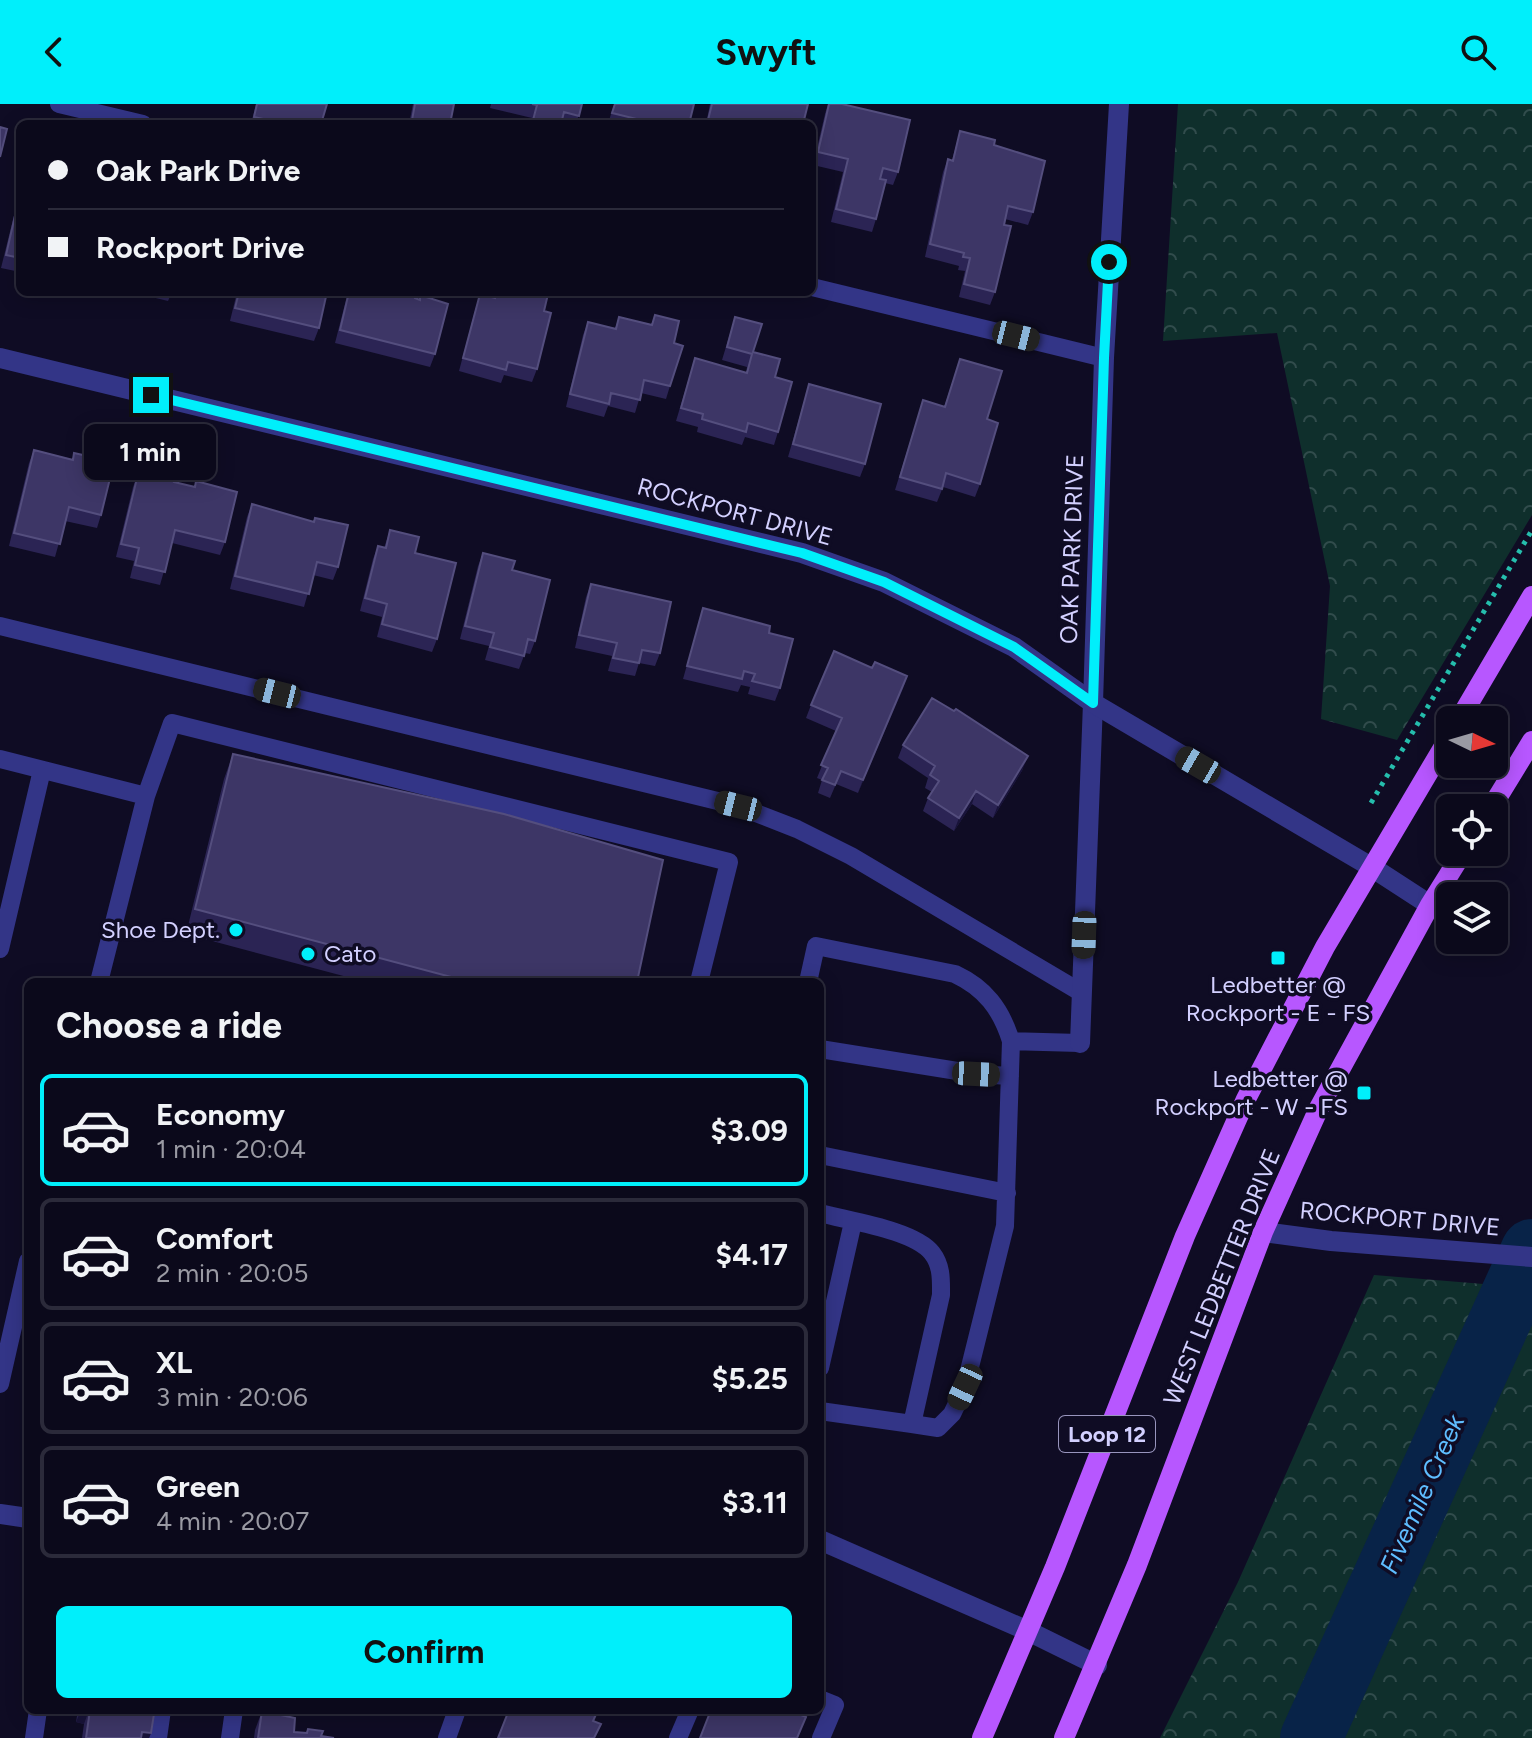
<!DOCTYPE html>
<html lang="en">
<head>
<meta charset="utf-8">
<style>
	:root { --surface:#0b091b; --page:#191728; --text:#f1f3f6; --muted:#9a9aa3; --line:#2b2a3a; --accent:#00effb }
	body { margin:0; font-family:Figtree,sans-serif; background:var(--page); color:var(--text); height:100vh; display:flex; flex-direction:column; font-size:30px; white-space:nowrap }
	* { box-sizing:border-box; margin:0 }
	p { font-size:26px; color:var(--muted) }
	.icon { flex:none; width:44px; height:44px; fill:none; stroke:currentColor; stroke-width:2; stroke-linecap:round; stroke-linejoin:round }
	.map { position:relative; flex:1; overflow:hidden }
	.side { position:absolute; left:24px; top:874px; width:800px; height:736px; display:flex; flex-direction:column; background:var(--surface); border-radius:12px; box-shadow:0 4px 20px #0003,0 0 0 2px var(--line) }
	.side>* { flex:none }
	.top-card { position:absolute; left:16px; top:16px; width:800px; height:176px; border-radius:12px; box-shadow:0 4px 20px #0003,0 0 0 2px var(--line); display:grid; align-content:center; height:176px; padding:0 32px; background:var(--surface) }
	.needle { width:52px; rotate:95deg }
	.controls { position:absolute; left:1436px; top:602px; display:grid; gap:16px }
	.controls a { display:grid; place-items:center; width:72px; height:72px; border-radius:12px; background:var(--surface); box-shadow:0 4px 20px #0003,0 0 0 2px var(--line); font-size:40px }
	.end { position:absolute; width:36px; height:36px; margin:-18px; border:10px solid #00effb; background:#111; box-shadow:0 0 0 4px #111 }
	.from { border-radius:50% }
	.bubble { position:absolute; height:56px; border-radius:12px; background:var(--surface); box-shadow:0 4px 20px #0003,0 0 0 2px var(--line); font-size:26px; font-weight:700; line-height:56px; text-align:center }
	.car { position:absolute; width:24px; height:48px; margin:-24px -12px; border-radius:10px; box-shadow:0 0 6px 2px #0007; background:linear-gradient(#222 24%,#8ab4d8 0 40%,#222 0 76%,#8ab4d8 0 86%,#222 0) }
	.top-card b { display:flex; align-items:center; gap:28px; height:76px; font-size:30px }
	.top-card b+b { border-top:2px solid var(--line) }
	.top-card i { width:20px; height:20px; background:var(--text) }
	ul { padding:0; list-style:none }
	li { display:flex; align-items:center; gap:24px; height:112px; margin:0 16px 12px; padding:0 16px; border:4px solid var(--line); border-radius:12px }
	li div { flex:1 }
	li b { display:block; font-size:30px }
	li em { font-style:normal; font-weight:700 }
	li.on { border-color:var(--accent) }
	li>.icon { width:72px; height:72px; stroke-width:1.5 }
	h2 { padding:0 32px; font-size:36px; line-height:96px }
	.cta { display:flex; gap:16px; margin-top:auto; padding:16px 32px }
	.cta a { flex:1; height:92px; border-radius:12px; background:var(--accent); color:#111; font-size:32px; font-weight:700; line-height:92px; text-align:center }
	header { display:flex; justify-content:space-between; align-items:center; height:104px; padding:0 32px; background:var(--accent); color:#111; font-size:36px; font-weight:700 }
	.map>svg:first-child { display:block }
	.forest { fill:url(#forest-crowns) }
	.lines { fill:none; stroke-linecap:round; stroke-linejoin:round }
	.river { stroke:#082348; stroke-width:62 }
	.path { stroke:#25bead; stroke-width:5; stroke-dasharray:4 6; stroke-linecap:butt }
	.service { stroke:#333587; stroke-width:18 }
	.minor { stroke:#333587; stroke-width:20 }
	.tertiary { stroke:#333587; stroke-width:20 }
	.primary { stroke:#b757ff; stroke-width:20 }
	.wall { fill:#2b2454 }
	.shaded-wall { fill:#181339 }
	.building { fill:#3d3666; stroke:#544e7e; stroke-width:2 }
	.route { stroke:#00effb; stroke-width:10 }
	.poi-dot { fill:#00effb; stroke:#0f0c24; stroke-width:3 }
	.labels { text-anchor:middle; stroke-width:7; stroke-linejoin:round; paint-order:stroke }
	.shield { fill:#0f0c24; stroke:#9895bd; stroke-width:2 }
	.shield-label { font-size:22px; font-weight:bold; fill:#d3d0ff }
	.street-label { font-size:24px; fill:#d3d0ff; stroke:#0f0c24 }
	.poi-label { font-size:24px; fill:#d3d0ff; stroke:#0f0c24; text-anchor:end }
	.water-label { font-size:26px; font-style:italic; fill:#5ebdff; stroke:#0f0c24 }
</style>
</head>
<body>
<header><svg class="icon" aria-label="back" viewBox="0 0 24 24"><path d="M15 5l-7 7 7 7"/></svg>Swyft<svg class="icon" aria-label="search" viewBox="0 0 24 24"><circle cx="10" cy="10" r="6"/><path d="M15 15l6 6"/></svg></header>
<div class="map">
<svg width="1532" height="1634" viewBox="0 0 1532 1634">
	<defs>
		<pattern id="forest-crowns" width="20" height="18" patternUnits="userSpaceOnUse" patternTransform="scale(2)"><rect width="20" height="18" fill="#0f2f2c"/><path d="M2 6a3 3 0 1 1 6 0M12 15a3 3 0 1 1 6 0" fill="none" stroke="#314c4c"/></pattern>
	</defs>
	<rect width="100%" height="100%" fill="#0f0c24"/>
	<path class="forest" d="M 1178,0 L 1532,0 L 1532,411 L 1397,636 L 1321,615 L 1330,482 L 1277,229 L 1163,237 Z
		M 1374,1171 L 1532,1184 L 1532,1634 L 1160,1634 L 1238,1478 Z"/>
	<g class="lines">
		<path class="river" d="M 1311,1634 L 1532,1146"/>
		<path class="path" d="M 1371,699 L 1532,426"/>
		<path class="service" d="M 59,0 L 143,20
			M 812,183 L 1104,254
			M 0,522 L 738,702 L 797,725 L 851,752 L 1082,889
			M 0,655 L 146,692
			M 0,845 L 42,666
			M 99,878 L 146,692 L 172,619 L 729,758 L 699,878
			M 808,878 L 816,842 L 955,870 C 985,884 1001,905 1011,937
			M 820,945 L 976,970 L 1010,972
			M 820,1051 L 1007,1089
			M 820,1109 C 849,1117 914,1126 932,1149 C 942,1162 941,1176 941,1191 L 912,1320 L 820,1307
			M 820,1264 L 853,1118
			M 0,1280 L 28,1157
			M 912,1320 L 938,1324 L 952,1310 L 965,1283 L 1005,1122 L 1011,937 L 1080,939
			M 820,1595 L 835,1601 L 821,1634
			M 34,1634 L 38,1606
			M 158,1634 L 162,1606
			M 230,1634 L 234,1606
			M 447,1634 L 457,1606
			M 678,1634 L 690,1606"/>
		<path class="minor" d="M 0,254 L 802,449 L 884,478 L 1014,543 L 1093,599 L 1080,939
			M 0,1410 L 28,1414
			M 820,1436 L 1028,1527 L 1097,1561"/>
		<path class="tertiary" d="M 1119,0 L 1104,254 L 1093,599 L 1373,764 L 1430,801
			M 1263,1128 L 1331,1137 L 1532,1153"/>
		<path class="primary" d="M 1459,616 L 1532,492
			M 1491,704 L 1532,637
			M 982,1634 L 1055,1463 L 1185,1132 L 1246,995 L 1325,843 L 1450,632
			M 1064,1634 L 1137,1461 L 1263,1128 L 1319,1004 L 1430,801 L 1463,748"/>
	</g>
	<path class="wall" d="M 256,0 L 327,0 L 321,20 L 251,20 Z
		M 413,0 L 454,0 L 450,20 L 409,20 Z
		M 491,0 L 582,0 L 576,20 L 531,20 L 532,14 L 490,4 Z
		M 614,0 L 689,20 L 608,20 Z
		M 710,0 L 808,0 L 803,20 L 706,20 Z
		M 828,0 L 898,68 L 893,81 L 885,79 L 876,115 L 872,128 L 831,118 L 843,68 L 813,61 L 825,10 Z
		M 960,27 L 994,41 L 1033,108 L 1028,121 L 1005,115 L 995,188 L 990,201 L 959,193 L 965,167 L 958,166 L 959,162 L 925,153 L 943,68 L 948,55 L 952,56 Z
		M 20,87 L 20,168 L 1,164 Z
		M 131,188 L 172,188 L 168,197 Z
		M 181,188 L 204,188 L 202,194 Z
		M 237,188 L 327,188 L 319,224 L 314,237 L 230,217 Z
		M 348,188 L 416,188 L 415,194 L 435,250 L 430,263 L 335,239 Z
		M 495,188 L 540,188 L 544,207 L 537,265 L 532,278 L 504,271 L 501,279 L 459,267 L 476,203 L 480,190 L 494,193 Z
		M 655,211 L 674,239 L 670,282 L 666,295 L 641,289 L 635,309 L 608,302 L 604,313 L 566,303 L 583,231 L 588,218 L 615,224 L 619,213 L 651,221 Z
		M 735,213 L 753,248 L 775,273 L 778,328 L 774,341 L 745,333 L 742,341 L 697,328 L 698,323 L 676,317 L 695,254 L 746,269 L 747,263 L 722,256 Z
		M 960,255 L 987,315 L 980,380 L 975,393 L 943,383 L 937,398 L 895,386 L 923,296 L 944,303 Z
		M 809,280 L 865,360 L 860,373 L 788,353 Z
		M 34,346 L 72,355 L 74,349 L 101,411 L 97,424 L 65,417 L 55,453 L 9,442 L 29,359 Z
		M 150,366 L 174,378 L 225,438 L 220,451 L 172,439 L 160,481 L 130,474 L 134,457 L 116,453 L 133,383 L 138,370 L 148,372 Z
		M 252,400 L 338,463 L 333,476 L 313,471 L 304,503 L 230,485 L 247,413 Z
		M 390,426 L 415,449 L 437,535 L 432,548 L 377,533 L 382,513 L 360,507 L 373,455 L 378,442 L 384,444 Z
		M 483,449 L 512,466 L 535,537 L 530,550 L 525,549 L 519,565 L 485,556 L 489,542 L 460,535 L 478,462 Z
		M 591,480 L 660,549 L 655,562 L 639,559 L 635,572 L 608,567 L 612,552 L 575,544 L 586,493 Z
		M 703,504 L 769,529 L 780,584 L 775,597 L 748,590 L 750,583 L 741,581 L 738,588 L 683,575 Z
		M 872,564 L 907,572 L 858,689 L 836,680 L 830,694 L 818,689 L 822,676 L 817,674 L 836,627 L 806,614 L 811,601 Z
		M 954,607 L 1023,665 L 993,714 L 972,700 L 954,727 L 923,707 L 928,694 L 932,688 L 925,684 L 928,674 L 898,654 L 903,641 Z
		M 233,650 L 637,878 L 366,878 L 186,830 L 224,675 Z
		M 78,1606 L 150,1606 L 151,1629 L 149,1634 L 82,1634 L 84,1620 L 76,1618 Z
		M 262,1607 L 294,1628 L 306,1628 L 308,1625 L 321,1632 L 334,1634 L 254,1634 L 255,1626 Z"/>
	<path class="shaded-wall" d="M 907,572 L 903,585 L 858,689 L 863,676 Z
		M 1028,652 L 1023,665 L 993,714 L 998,701 Z
		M 976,687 L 972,700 L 954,727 L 959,714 Z
		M 81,1606 L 89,1606 L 84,1620 L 76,1618 Z
		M 142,1628 L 151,1629 L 149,1634 L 140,1634 Z"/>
	<path class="building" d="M 257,0 L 327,0 L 321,20 L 267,20 L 268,16 L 254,13 Z
		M 415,0 L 454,0 L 450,20 L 430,20 L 412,16 Z
		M 532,0 L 582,0 L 579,12 L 564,8 L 561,20 L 532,20 L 537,1 Z
		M 615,0 L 694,0 L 689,20 L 645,20 L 645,17 L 612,9 Z
		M 712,0 L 808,0 L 803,20 L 707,20 Z
		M 829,0 L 842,0 L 910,16 L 898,68 L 883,64 L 880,75 L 886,76 L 876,115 L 836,105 L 848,55 L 818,48 Z
		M 0,23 L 7,25 L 0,53 Z
		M 960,27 L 995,36 L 994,41 L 1045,57 L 1033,108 L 1008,102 L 1004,121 L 1011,122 L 995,188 L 964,180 L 970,154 L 963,153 L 964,149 L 930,140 L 948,55 L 953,57 Z
		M 20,90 L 20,154 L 6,151 Z
		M 239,188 L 327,188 L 319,224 L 235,204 Z
		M 349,188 L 416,188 L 415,194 L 420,196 L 420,191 L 448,200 L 435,250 L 340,226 Z
		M 496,188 L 540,188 L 548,190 L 544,207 L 551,209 L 537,265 L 508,258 L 506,266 L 463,254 L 480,190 L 495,194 Z
		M 655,211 L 679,217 L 674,239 L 683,242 L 670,282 L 644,276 L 640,296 L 611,289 L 609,300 L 570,290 L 588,218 L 616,225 L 619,213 L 652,221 Z
		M 735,213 L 762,220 L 753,248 L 780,255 L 775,273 L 792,278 L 778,328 L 748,319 L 746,328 L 702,315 L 703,310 L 681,304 L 695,254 L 747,269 L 752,250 L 727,243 Z
		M 960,255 L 1002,267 L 987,315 L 998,319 L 980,380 L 946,369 L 942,385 L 900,373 L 923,296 L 945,303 Z
		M 809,280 L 881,300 L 865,360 L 793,340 Z
		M 34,346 L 73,356 L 74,349 L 114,358 L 101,411 L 69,403 L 60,440 L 14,429 Z
		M 150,366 L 176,372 L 174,378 L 195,383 L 196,377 L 237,388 L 225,438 L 175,426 L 165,468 L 135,461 L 139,444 L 121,440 L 138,370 L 149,373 Z
		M 252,400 L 314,418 L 315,414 L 348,421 L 338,463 L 317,458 L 309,490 L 235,472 Z
		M 390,426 L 419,433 L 415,449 L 456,459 L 437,535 L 382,520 L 387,500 L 365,494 L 378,442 L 386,444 Z
		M 483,449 L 515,457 L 512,466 L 550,476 L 535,537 L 528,535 L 524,552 L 490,543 L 494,529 L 465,522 Z
		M 591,480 L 671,498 L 660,549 L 642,546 L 639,559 L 613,554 L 617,539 L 579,531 Z
		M 703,504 L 770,522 L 769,529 L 793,535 L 780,584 L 752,577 L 755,570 L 744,567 L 742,575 L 687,562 Z
		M 834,547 L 872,564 L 875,558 L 907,572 L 863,676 L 841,667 L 835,681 L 822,676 L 828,664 L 821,661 L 842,614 L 811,601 Z
		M 932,594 L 954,607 L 956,605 L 1028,652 L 998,701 L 976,687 L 959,714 L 928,694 L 939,677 L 930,671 L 935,662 L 903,641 Z
		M 233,650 L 504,710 L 663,756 L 637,878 L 470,878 L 195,805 Z
		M 90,1606 L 150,1606 L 149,1609 L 154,1610 L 151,1629 L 142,1628 L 141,1634 L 86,1634 Z
		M 509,1606 L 598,1606 L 593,1617 L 601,1620 L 594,1634 L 498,1634 Z
		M 711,1606 L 789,1606 L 806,1613 L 797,1634 L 700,1634 Z
		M 262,1607 L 295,1614 L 294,1628 L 307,1629 L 308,1625 L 323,1627 L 321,1632 L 334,1634 L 258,1634 Z"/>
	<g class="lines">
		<path class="route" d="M 151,291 L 802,449 L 884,478 L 1014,543 L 1093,599 L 1104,254 L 1109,158"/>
	</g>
	<g class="poi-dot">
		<circle cx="236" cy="826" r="8"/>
		<circle cx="308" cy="850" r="8"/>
		<rect x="1270" y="846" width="16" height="16" rx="4"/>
		<rect x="1356" y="981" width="16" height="16" rx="4"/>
	</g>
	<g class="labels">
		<rect class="shield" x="1059" y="1312" width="96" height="36" rx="6"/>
		<g class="shield-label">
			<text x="1107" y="1338">Loop 12</text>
		</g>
		<g class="street-label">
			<text transform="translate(735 408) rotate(15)" y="8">ROCKPORT DRIVE</text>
			<text transform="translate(1072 445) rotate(-88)" y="8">OAK PARK DRIVE</text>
			<text transform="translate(1400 1115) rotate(5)" y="8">ROCKPORT DRIVE</text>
			<text transform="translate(1222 1173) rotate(-68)" y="8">WEST LEDBETTER DRIVE</text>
		</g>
		<g class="poi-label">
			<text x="220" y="834">Shoe Dept.</text>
			<text x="324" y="858" text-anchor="start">Cato</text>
			<text x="1278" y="889" text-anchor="middle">Ledbetter @<tspan x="1278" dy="28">Rockport - E - FS</tspan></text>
			<text x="1348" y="983">Ledbetter @<tspan x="1348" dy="28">Rockport - W - FS</tspan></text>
		</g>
		<g class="water-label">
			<text transform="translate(1422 1390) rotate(-66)" y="9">Fivemile Creek</text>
		</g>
	</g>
</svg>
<div class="controls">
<a><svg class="needle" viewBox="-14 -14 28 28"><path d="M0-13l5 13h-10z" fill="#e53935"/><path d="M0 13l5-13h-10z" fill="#9a9aa3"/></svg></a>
<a><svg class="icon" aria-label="locate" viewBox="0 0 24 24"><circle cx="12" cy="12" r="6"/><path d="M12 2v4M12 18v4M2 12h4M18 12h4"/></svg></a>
<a><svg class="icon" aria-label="layers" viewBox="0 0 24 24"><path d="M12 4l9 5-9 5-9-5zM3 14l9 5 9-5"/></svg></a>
</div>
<i class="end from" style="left:1109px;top:158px"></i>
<i class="end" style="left:151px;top:291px"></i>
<div class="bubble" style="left:84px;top:320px;width:132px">1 min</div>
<i class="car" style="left:1016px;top:232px;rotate:104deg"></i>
<i class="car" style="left:277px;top:589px;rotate:284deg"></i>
<i class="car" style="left:1198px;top:661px;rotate:300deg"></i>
<i class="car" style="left:738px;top:702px;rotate:284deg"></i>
<i class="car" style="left:1084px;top:831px;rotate:182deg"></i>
<i class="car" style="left:976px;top:970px;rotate:93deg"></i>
<i class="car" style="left:965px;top:1283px;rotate:205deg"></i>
<div class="top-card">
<b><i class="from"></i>Oak Park Drive</b>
<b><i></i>Rockport Drive</b>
</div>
<section class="side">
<h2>Choose a ride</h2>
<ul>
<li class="on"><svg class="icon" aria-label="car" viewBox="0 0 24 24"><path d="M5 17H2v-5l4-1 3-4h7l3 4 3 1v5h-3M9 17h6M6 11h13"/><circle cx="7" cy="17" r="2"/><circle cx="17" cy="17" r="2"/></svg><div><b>Economy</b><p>1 min · 20:04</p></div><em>$3.09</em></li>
<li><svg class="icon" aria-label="car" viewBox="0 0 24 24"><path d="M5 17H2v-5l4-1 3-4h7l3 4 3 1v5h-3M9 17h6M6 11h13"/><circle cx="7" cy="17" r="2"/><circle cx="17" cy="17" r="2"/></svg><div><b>Comfort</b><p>2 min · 20:05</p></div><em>$4.17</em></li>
<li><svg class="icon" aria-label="car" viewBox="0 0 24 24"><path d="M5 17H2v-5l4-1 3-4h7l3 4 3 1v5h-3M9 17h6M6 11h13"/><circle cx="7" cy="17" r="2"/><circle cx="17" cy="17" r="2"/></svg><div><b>XL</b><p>3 min · 20:06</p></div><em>$5.25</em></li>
<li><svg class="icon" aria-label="car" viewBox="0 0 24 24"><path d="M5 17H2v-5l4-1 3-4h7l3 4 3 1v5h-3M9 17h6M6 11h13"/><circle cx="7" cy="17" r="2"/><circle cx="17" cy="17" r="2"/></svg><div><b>Green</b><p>4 min · 20:07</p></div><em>$3.11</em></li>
</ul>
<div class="cta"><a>Confirm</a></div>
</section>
</div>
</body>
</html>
